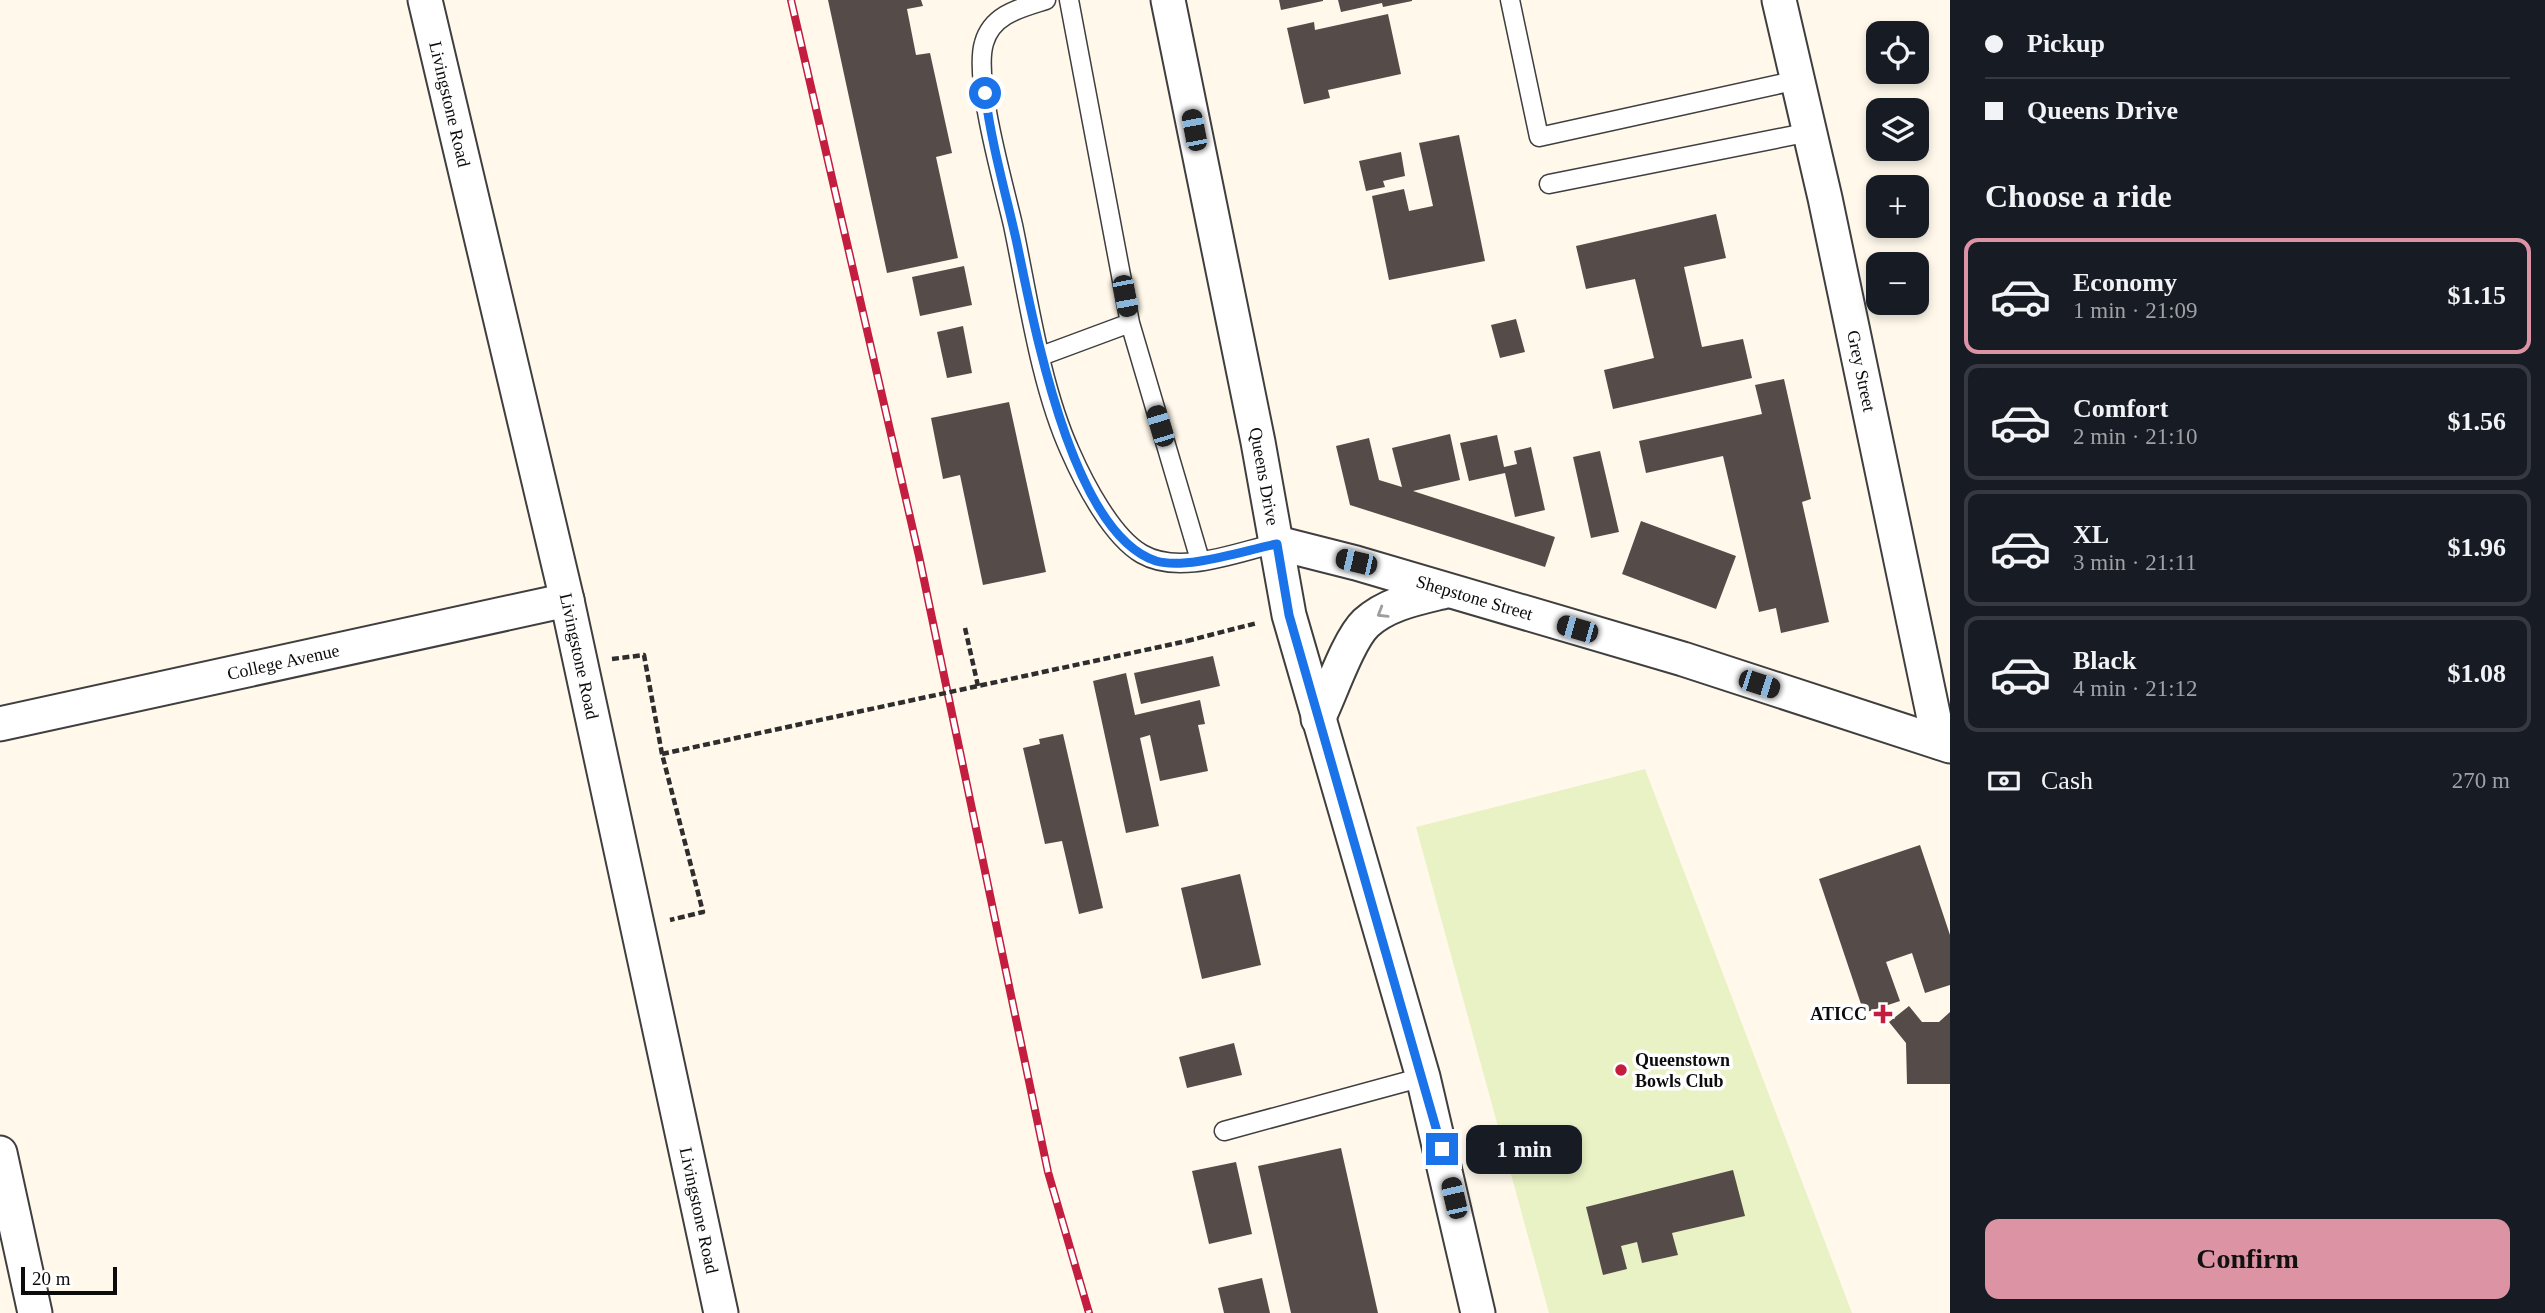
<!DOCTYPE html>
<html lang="en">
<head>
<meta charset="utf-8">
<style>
	:root { --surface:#171b24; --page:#20242c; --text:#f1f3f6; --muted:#9ea1a6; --line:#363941; --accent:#dc93a4 }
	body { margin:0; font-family:"Times New Roman",serif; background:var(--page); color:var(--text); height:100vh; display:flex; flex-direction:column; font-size:26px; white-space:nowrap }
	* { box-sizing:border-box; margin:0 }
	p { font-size:23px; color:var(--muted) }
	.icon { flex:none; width:38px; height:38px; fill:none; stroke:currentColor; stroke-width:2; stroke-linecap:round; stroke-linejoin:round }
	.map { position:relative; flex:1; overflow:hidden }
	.details { display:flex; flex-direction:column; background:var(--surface); width:595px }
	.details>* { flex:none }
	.guide { display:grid; align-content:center; height:154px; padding:0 35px; background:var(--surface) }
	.fabs { position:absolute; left:1866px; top:21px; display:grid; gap:14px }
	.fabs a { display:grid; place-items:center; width:63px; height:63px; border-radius:14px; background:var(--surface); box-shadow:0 4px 10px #0003; font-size:35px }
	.scale { position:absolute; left:21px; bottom:18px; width:96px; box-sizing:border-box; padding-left:7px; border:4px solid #0c0c0c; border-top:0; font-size:19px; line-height:24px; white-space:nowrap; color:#0c0c0c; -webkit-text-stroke:5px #fff; paint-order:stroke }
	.end { position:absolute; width:32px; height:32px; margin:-16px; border:9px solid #1a73e8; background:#fff; box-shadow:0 0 0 4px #fff }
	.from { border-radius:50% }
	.bubble { position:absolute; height:49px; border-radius:14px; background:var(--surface); box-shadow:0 4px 10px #0003; font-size:23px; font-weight:700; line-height:49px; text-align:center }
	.car { position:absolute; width:21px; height:42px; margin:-21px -10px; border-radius:9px; box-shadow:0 0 5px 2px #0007; background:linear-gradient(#222 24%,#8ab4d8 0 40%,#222 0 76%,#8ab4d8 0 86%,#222 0) }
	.guide b { display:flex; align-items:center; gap:24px; height:66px; font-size:26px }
	.guide b+b { border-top:2px solid var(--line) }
	.guide i { width:18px; height:18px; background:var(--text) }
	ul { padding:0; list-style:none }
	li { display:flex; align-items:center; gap:21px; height:116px; margin:0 14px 10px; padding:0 21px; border:4px solid var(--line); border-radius:14px }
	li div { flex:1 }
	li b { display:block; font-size:26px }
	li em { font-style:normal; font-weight:700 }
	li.selected { border-color:var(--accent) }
	li>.icon { width:63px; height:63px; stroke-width:1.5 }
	h2 { padding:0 35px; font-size:32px; line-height:84px }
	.pay { display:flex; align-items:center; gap:18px; height:77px; padding:0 35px; font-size:26px }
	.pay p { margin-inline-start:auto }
	.cta { display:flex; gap:14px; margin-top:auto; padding:14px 35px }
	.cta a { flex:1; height:80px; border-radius:14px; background:var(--accent); color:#111; font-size:28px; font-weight:700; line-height:80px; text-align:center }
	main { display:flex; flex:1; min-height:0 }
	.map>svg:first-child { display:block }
	.pitch { fill:#e9f2c5 }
	.building { fill:#554b48 }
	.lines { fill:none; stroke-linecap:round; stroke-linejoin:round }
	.service-casing { stroke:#3f3f3f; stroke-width:21 }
	.minor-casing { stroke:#3f3f3f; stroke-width:37 }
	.path { stroke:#2e2e2e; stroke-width:4.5; stroke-dasharray:7 3.5; stroke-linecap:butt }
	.service { stroke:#fff; stroke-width:18 }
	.minor { stroke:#fff; stroke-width:33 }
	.rail-casing { stroke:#c31d3f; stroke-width:8 }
	.rail { stroke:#fff; stroke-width:5; stroke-dasharray:16; stroke-linecap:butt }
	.path-bridge { stroke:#2e2e2e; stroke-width:4.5; stroke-dasharray:7 3.5; stroke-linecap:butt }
	.oneway { stroke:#9e9e9e }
	.route { stroke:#1a73e8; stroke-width:9 }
	.poi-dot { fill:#c31d3f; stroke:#fff; stroke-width:2.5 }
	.labels { text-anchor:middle; stroke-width:7; stroke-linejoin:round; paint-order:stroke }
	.street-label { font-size:18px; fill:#0c0c0c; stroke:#fff }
	.poi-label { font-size:18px; font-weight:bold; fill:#0c0c0c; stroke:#fff; text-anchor:end }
</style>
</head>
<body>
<main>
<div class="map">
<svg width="1950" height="1313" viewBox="0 0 1950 1313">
	<rect width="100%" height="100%" fill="#fff8eb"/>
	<path class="pitch" d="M 1645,769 L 1852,1313 L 1549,1313 L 1416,827 Z"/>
	<path class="building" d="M 828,0 L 921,0 L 923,6 L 907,9 L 916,55 L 930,53 L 952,153 L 936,157 L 958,258 L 887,273 Z
		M 1279,0 L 1323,0 L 1323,1 L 1281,10 Z
		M 1338,0 L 1412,0 L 1412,1 L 1383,7 L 1382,3 L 1341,12 Z
		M 1388,14 L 1401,74 L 1328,90 L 1330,98 L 1304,104 L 1287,28 L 1314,22 L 1315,30 Z
		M 1459,135 L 1485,261 L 1389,280 L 1372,196 L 1404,189 L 1409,211 L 1433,206 L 1419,143 Z
		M 1401,152 L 1405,176 L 1383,181 L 1385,187 L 1366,191 L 1359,161 Z
		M 1716,214 L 1726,258 L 1684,267 L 1702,347 L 1743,339 L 1752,378 L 1613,409 L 1604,370 L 1654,358 L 1635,279 L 1586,289 L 1576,246 Z
		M 964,266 L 972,305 L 920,316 L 912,277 Z
		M 1516,319 L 1525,352 L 1500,358 L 1491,325 Z
		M 963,326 L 972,373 L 947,378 L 937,332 Z
		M 1784,379 L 1811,499 L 1802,502 L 1829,622 L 1781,633 L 1776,608 L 1759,612 L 1723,456 L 1646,473 L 1639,441 L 1762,414 L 1755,385 Z
		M 1009,402 L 1046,572 L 983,585 L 960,475 L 943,479 L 931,418 Z
		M 1450,434 L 1460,480 L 1413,491 L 1555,537 L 1545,567 L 1350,505 L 1336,446 L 1369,438 L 1379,480 L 1402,487 L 1392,448 Z
		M 1497,435 L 1504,467 L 1517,464 L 1514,451 L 1531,447 L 1545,510 L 1515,517 L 1505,473 L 1469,481 L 1460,443 Z
		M 1600,451 L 1619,532 L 1591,538 L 1573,457 Z
		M 1641,521 L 1736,556 L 1716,609 L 1622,574 Z
		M 1213,656 L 1220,686 L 1141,704 L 1134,673 Z
		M 1126,673 L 1135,715 L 1200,700 L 1205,724 L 1198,725 L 1208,771 L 1160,781 L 1150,735 L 1140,738 L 1159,826 L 1126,833 L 1093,681 Z
		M 1063,734 L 1103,908 L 1079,914 L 1062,841 L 1045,844 L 1023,748 L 1040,744 L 1039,739 Z
		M 1920,845 L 1950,935 L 1950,985 L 1925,993 L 1912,953 L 1886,962 L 1900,1001 L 1864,1013 L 1819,879 Z
		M 1240,874 L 1261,965 L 1202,979 L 1181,888 Z
		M 1909,1006 L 1922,1022 L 1939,1022 L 1950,1012 L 1950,1084 L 1907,1084 L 1906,1043 L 1889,1022 Z
		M 1234,1043 L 1242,1075 L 1187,1088 L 1179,1057 Z
		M 1341,1148 L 1378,1313 L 1291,1313 L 1258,1166 Z
		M 1236,1162 L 1252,1234 L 1209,1244 L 1192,1171 Z
		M 1733,1170 L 1745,1216 L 1672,1233 L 1678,1255 L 1642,1263 L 1637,1242 L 1621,1246 L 1627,1269 L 1603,1275 L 1586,1207 Z
		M 1262,1278 L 1270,1313 L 1224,1313 L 1218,1288 Z"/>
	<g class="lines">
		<g class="service-casing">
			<path id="service" d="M 1046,0 C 1021,8 992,14 984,43 C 973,79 1004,185 1013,225 C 1028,296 1040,385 1070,451 C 1084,483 1112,537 1142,554 C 1180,576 1237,552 1277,543
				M 1069,0 L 1130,323 L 1200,560
				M 1510,0 L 1539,137 L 1798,80
				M 1549,184 L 1810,132
				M 1041,356 L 1130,323
				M 1224,1131 L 1423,1077"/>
		</g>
		<g class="minor-casing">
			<g id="minor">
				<path id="s1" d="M 425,0 L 567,600 L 721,1313"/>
				<path id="s2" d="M 1168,0 L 1258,442 L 1289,615 L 1423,1077 L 1478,1313"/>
				<path id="s3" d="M 1779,0 L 1825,198 L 1939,742"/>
				<path id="s4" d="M 1277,543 L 1356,563 L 1683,659 L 1950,746"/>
				<path d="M 1318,719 C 1330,695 1348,640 1366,623 C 1388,603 1418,598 1446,591"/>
				<path id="s5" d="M 0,724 L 567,600"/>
				<path d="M 0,1153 L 35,1313"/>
			</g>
		</g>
		<path class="path" d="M 965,628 L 978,686
			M 1187,641 L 1257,623
			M 612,659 L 644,655 L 662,754 L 703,912 L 670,920"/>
		<use href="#service" class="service"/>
		<use href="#minor" class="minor"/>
		<g class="rail-casing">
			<path id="rail" d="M 791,0 L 919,556 L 1048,1172 L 1089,1313"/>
		</g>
		<use href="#rail" class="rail"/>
		<path class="path-bridge" d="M 662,754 L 1187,641"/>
	</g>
	<defs><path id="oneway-chevron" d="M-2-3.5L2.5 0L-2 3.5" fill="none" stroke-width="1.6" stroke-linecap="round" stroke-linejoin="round" transform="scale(1.75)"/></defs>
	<use class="oneway" href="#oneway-chevron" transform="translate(1382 613) rotate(149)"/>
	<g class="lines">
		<path class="route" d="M 985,93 C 991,142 1005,191 1016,239 C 1033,318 1070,533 1156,561 C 1187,570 1245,550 1277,544 L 1289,615 L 1442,1149"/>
	</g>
	<g class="poi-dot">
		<path d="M1879.5 1003.5h7v7h7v7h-7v7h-7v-7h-7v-7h7z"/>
		<circle cx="1621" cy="1070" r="7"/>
	</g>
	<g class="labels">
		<g class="street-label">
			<text dy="6" stroke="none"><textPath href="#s1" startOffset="107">Livingstone Road</textPath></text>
			<text dy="6" stroke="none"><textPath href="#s3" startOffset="380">Grey Street</textPath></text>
			<text dy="6" stroke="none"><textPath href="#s2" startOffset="486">Queens Drive</textPath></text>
			<text dy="6" stroke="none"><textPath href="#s4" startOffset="205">Shepstone Street</textPath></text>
			<text dy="6" stroke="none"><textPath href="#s1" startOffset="674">Livingstone Road</textPath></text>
			<text dy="6" stroke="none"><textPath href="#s5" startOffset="290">College Avenue</textPath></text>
			<text dy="6" stroke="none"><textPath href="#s1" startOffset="1241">Livingstone Road</textPath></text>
		</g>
		<g class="poi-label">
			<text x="1867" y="1020">ATICC</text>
			<text x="1635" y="1066" text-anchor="start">Queenstown<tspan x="1635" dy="21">Bowls Club</tspan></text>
		</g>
	</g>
</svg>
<div class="fabs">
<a><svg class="icon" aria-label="locate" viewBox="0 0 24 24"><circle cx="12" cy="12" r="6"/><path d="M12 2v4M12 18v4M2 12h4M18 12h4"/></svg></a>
<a><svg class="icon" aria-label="layers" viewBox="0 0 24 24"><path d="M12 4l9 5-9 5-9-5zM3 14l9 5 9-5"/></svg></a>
<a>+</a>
<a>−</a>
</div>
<div class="scale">20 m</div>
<i class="end from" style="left:985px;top:93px"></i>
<i class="end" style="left:1442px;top:1149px"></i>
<div class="bubble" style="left:1466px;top:1125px;width:116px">1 min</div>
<i class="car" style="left:1194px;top:130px;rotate:349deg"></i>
<i class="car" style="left:1125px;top:296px;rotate:169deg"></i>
<i class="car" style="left:1160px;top:426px;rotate:343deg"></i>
<i class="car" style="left:1356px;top:562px;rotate:283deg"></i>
<i class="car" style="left:1577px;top:629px;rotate:286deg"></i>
<i class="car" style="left:1759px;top:684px;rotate:108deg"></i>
<i class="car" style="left:1454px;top:1198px;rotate:347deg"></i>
</div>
<section class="details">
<div class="guide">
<b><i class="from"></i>Pickup</b>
<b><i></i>Queens Drive</b>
</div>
<h2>Choose a ride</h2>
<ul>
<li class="selected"><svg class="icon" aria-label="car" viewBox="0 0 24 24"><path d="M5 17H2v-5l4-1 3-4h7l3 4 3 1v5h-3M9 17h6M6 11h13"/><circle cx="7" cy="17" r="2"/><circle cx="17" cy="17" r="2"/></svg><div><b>Economy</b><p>1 min · 21:09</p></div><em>$1.15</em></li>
<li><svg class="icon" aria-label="car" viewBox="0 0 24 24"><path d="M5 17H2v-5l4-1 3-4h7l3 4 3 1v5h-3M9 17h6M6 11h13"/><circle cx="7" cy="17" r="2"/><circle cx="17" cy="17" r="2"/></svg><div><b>Comfort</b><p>2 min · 21:10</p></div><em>$1.56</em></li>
<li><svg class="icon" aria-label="car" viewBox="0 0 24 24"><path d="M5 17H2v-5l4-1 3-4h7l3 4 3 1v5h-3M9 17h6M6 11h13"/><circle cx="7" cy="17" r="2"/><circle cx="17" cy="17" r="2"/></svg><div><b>XL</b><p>3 min · 21:11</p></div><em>$1.96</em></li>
<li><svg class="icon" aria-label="car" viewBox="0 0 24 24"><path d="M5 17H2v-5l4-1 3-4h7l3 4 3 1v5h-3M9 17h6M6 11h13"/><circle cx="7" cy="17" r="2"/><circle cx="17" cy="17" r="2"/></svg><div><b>Black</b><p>4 min · 21:12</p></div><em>$1.08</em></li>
</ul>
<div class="pay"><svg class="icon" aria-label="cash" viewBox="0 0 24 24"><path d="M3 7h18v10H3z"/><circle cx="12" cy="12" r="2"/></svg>Cash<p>270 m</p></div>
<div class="cta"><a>Confirm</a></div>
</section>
</main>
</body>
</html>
